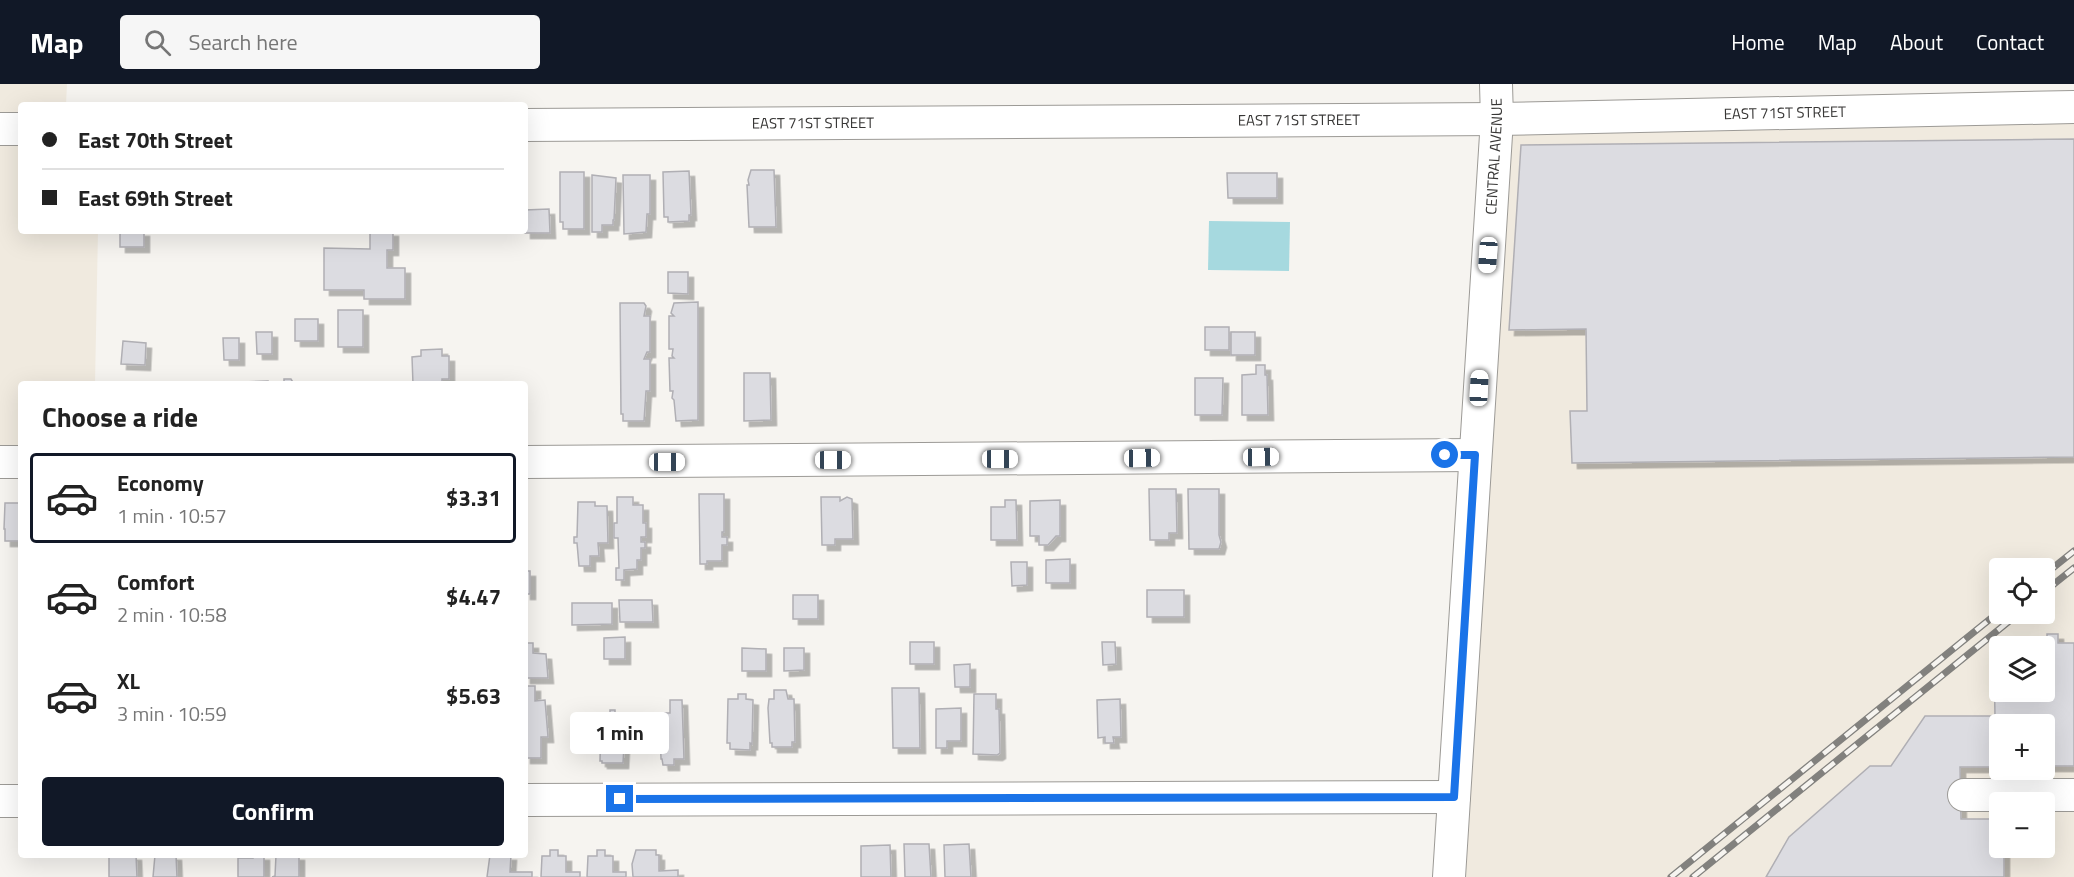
<!DOCTYPE html>
<html lang="en">
<head>
<meta charset="utf-8">
<style>
	:root { --surface:#fff; --page:#f6f6f6; --text:#222; --muted:#767676; --line:#e0e0e0; --accent:#111827 }
	body { margin:0; font-family:"Titillium Web",sans-serif; background:var(--page); color:var(--text); height:100vh; display:flex; flex-direction:column; font-size:22px; white-space:nowrap }
	* { box-sizing:border-box; margin:0 }
	p { font-size:20px; color:var(--muted) }
	.icon { flex:none; width:33px; height:33px; fill:none; stroke:currentColor; stroke-width:2; stroke-linecap:round; stroke-linejoin:round }
	.map { position:relative; flex:1; overflow:hidden }
	.details { position:absolute; left:18px; top:297px; width:510px; height:477px; display:flex; flex-direction:column; background:var(--surface); border-radius:6px; box-shadow:0 6px 24px #0002 }
	.details>* { flex:none }
	.banner { position:absolute; left:18px; top:18px; width:510px; height:132px; border-radius:6px; box-shadow:0 6px 24px #0002; display:grid; align-content:center; height:132px; padding:0 24px; background:var(--surface) }
	.controls { position:absolute; left:1989px; top:474px; display:grid; gap:12px }
	.controls a { display:grid; place-items:center; width:66px; height:66px; border-radius:6px; background:var(--surface); box-shadow:0 6px 24px #0002; font-size:30px }
	.end { position:absolute; width:27px; height:27px; margin:-14px; border:8px solid #1a73e8; background:#fff; box-shadow:0 0 0 3px #fff }
	.from { border-radius:50% }
	.bubble { position:absolute; height:42px; border-radius:6px; background:var(--surface); box-shadow:0 6px 24px #0002; font-size:20px; font-weight:700; line-height:42px; text-align:center }
	.car { position:absolute; width:18px; height:36px; margin:-18px -9px; border-radius:8px; box-shadow:0 0 4px 2px #0007; background:linear-gradient(#fff 24%,#345 0 40%,#fff 0 76%,#345 0 86%,#fff 0) }
	.banner b { display:flex; align-items:center; gap:21px; height:57px; font-size:22px }
	.banner b+b { border-top:2px solid var(--line) }
	.banner i { width:15px; height:15px; background:var(--text) }
	ul { padding:0; list-style:none }
	li { display:flex; align-items:center; gap:18px; height:90px; margin:0 12px 9px; padding:0 12px; border:3px solid transparent; border-radius:6px }
	li div { flex:1 }
	li b { display:block; font-size:22px }
	li em { font-style:normal; font-weight:700 }
	li.active { border-color:var(--accent) }
	li>.icon { width:54px; height:54px; stroke-width:1.5 }
	h2 { padding:0 24px; font-size:27px; line-height:72px }
	.button { display:flex; gap:12px; margin-top:auto; padding:12px 24px }
	.button a { flex:1; height:69px; border-radius:6px; background:var(--accent); color:#fff; font-size:24px; font-weight:700; line-height:69px; text-align:center }
	header { display:flex; align-items:center; gap:36px; box-sizing:border-box; height:84px; padding:0 30px; background:var(--accent); color:#fff }
	header strong { font-size:28px }
	nav { display:flex; gap:33px; margin-inline-start:auto; font-size:21px }
	.search { width:420px; height:54px; background:var(--page); display:flex; align-items:center; gap:15px; box-sizing:border-box; padding:0 21px; border-radius:6px; color:var(--muted); font-size:22px }
	.map>svg:first-child { display:block }
	.built { fill:#f0eadf; fill-rule:evenodd }
	.water { fill:#a6d9df }
	.building { fill:#dcdce1; stroke:#b0afb4; stroke-width:1.5; filter:url(#shadow) }
	.lines { fill:none; stroke-linecap:round; stroke-linejoin:round }
	.minor-casing { stroke:#9c9a96; stroke-width:34 }
	.minor { stroke:#fff; stroke-width:32 }
	.rail-casing { stroke:#82817e; stroke-width:7 }
	.rail { stroke:#f6f4f0; stroke-width:4.5; stroke-dasharray:14; stroke-linecap:butt }
	.route { stroke:#1a73e8; stroke-width:8 }
	.labels { text-anchor:middle; stroke-width:4.5; stroke-linejoin:round; paint-order:stroke }
	.street-label { font-size:15px; fill:#383736; stroke:#f6f4f0 }
</style>
</head>
<body>
<header>
<strong>Map</strong>
<div class="search"><svg class="icon" aria-label="search" viewBox="0 0 24 24"><circle cx="10" cy="10" r="6"/><path d="M15 15l6 6"/></svg>Search here</div>
<nav><a>Home</a><a>Map</a><a>About</a><a>Contact</a></nav>
</header>
<div class="map">
<svg width="2074" height="793" viewBox="0 0 2074 793">
	<defs>
		<filter id="shadow"><feDropShadow dx="5.5" dy="5.5" stdDeviation="0" flood-color="#0004"/></filter>
	</defs>
	<rect width="100%" height="100%" fill="#f6f4f0"/>
	<path class="built" d="M 0,0 L 67,0 L 66,21 L 21,21 L 21,147 L 98,147 L 95,300 L 21,300 L 21,378 L 0,378 Z
		M 2074,23 L 2074,793 L 1449,793 L 1497,35 ZM 2000,484 L 2044,484 L 2044,530 L 2000,530 ZM 2000,562 L 2044,562 L 2044,608 L 2000,608 ZM 2000,640 L 2044,640 L 2044,686 L 2000,686 ZM 2000,718 L 2044,718 L 2044,764 L 2000,764 Z"/>
	<path class="water" d="M 1209,137 L 1290,138 L 1289,187 L 1208,186 Z"/>
	<path class="building" d="M 2074,55 L 2074,373 L 1572,379 L 1570,327 L 1587,327 L 1586,245 L 1509,246 L 1521,61 Z
		M 751,86 L 774,86 L 776,143 L 749,143 L 747,101 L 749,101 L 748,96 Z
		M 689,87 L 691,131 L 689,131 L 689,137 L 668,138 L 668,133 L 664,133 L 663,88 Z
		M 560,88 L 584,88 L 584,145 L 563,145 L 563,138 L 560,138 Z
		M 1227,89 L 1277,89 L 1277,114 L 1228,114 Z
		M 592,91 L 616,94 L 614,136 L 613,136 L 613,141 L 602,141 L 602,148 L 592,148 Z
		M 623,91 L 650,91 L 650,130 L 647,130 L 646,148 L 624,150 Z
		M 549,125 L 550,149 L 525,149 L 525,126 Z
		M 120,147 L 144,147 L 144,163 L 120,163 Z
		M 370,147 L 393,147 L 393,166 L 387,166 L 387,184 L 405,184 L 405,215 L 364,215 L 364,206 L 324,206 L 324,164 L 370,165 Z
		M 668,188 L 688,188 L 688,210 L 668,209 Z
		M 698,218 L 698,336 L 676,337 L 674,316 L 672,314 L 673,307 L 670,307 L 669,274 L 674,274 L 672,272 L 673,265 L 669,265 L 669,232 L 674,232 L 671,229 L 674,219 Z
		M 620,219 L 644,219 L 646,222 L 644,232 L 650,232 L 650,268 L 647,268 L 644,275 L 650,275 L 650,307 L 646,307 L 644,337 L 623,337 L 623,330 L 621,330 Z
		M 338,226 L 363,226 L 363,263 L 338,263 Z
		M 295,235 L 318,235 L 318,257 L 295,257 Z
		M 1205,243 L 1229,243 L 1229,266 L 1205,266 Z
		M 256,248 L 272,248 L 272,270 L 257,270 Z
		M 1231,248 L 1255,248 L 1255,271 L 1231,271 Z
		M 223,254 L 239,254 L 239,276 L 224,276 Z
		M 123,257 L 146,259 L 145,281 L 121,280 Z
		M 442,265 L 442,272 L 449,272 L 449,295 L 442,295 L 442,300 L 413,300 L 412,273 L 421,272 L 421,266 Z
		M 1256,281 L 1265,281 L 1265,291 L 1267,291 L 1268,331 L 1242,331 L 1242,291 L 1256,290 Z
		M 744,289 L 770,289 L 771,336 L 744,337 Z
		M 1195,294 L 1223,294 L 1222,331 L 1195,331 Z
		M 284,295 L 291,295 L 294,300 L 284,300 Z
		M 268,297 L 268,300 L 242,300 L 242,298 Z
		M 204,298 L 229,298 L 229,300 L 204,300 Z
		M 1149,405 L 1176,405 L 1177,449 L 1169,449 L 1169,456 L 1150,456 Z
		M 1188,405 L 1219,405 L 1219,451 L 1221,458 L 1219,465 L 1189,465 Z
		M 699,410 L 724,410 L 724,448 L 722,448 L 722,453 L 727,453 L 727,461 L 722,461 L 722,477 L 707,477 L 707,480 L 700,480 Z
		M 617,413 L 633,413 L 633,421 L 643,421 L 643,439 L 646,439 L 646,453 L 641,453 L 641,458 L 645,458 L 645,464 L 641,464 L 641,476 L 637,476 L 637,485 L 624,486 L 624,496 L 616,496 L 616,484 L 619,484 L 618,454 L 614,454 L 614,439 L 617,439 Z
		M 821,413 L 840,413 L 840,417 L 847,413 L 852,415 L 853,455 L 835,455 L 835,461 L 822,461 Z
		M 1005,416 L 1016,416 L 1017,456 L 991,456 L 991,423 L 1005,423 Z
		M 1060,416 L 1060,452 L 1056,452 L 1048,461 L 1039,461 L 1039,452 L 1030,452 L 1030,417 Z
		M 578,418 L 595,418 L 595,422 L 607,422 L 608,459 L 598,459 L 599,472 L 590,472 L 590,482 L 579,482 L 577,459 L 574,459 L 574,453 L 577,453 Z
		M 5,419 L 21,419 L 21,457 L 5,457 L 5,445 L 4,445 Z
		M 1070,475 L 1070,499 L 1046,499 L 1046,476 Z
		M 1011,478 L 1027,478 L 1027,501 L 1012,502 Z
		M 525,487 L 530,487 L 530,510 L 525,510 Z
		M 1147,506 L 1184,506 L 1184,533 L 1147,533 Z
		M 793,511 L 818,511 L 818,535 L 793,535 Z
		M 619,516 L 652,516 L 653,538 L 620,538 Z
		M 572,519 L 612,519 L 612,540 L 572,541 Z
		M 2047,550 L 2058,550 L 2058,559 L 2074,559 L 2074,682 L 2044,682 L 2044,640 L 2000,640 L 2000,683 L 1960,683 L 1961,735 L 2000,735 L 2000,764 L 2004,764 L 2004,793 L 1766,793 L 1789,753 L 1870,682 L 1891,682 L 1925,632 L 1995,632 L 1994,576 L 2000,572 L 2000,608 L 2044,608 L 2044,564 L 2047,564 Z
		M 625,553 L 625,575 L 604,575 L 604,554 Z
		M 910,558 L 934,558 L 934,580 L 910,580 Z
		M 1102,558 L 1115,558 L 1116,580 L 1103,581 Z
		M 525,559 L 533,559 L 533,569 L 546,570 L 548,594 L 525,594 Z
		M 742,564 L 766,565 L 766,587 L 742,587 Z
		M 784,564 L 804,564 L 804,586 L 784,587 Z
		M 970,580 L 970,603 L 955,603 L 954,581 Z
		M 525,602 L 535,602 L 535,617 L 545,616 L 548,653 L 541,653 L 541,674 L 525,674 Z
		M 892,604 L 919,604 L 920,664 L 893,664 Z
		M 774,606 L 786,606 L 788,615 L 794,615 L 795,658 L 792,658 L 792,663 L 772,663 L 772,659 L 770,659 L 768,624 L 769,615 L 774,615 Z
		M 738,610 L 746,610 L 746,615 L 753,616 L 752,660 L 750,659 L 750,666 L 730,665 L 730,659 L 727,659 L 728,615 L 738,615 Z
		M 974,610 L 996,610 L 996,625 L 999,625 L 1000,669 L 997,671 L 973,670 Z
		M 1120,615 L 1121,653 L 1113,653 L 1114,659 L 1105,659 L 1105,653 L 1098,654 L 1097,616 Z
		M 670,616 L 682,616 L 684,675 L 674,675 L 674,681 L 663,681 L 662,675 L 661,675 L 660,644 L 665,644 L 665,629 L 670,629 Z
		M 961,624 L 961,657 L 947,657 L 947,664 L 936,664 L 936,625 Z
		M 610,626 L 615,626 L 615,630 L 620,630 L 620,644 L 625,644 L 623,679 L 602,679 L 602,677 L 600,677 L 601,630 L 610,630 Z
		M 904,760 L 929,760 L 931,793 L 905,793 Z
		M 969,760 L 971,793 L 945,793 L 944,761 Z
		M 890,761 L 891,793 L 861,793 L 861,762 Z
		M 550,766 L 558,766 L 558,772 L 566,772 L 566,788 L 580,788 L 580,793 L 541,793 L 542,772 L 550,772 Z
		M 597,766 L 605,766 L 605,772 L 613,772 L 613,788 L 626,788 L 626,793 L 587,793 L 588,772 L 597,772 Z
		M 636,766 L 656,766 L 656,771 L 659,771 L 659,787 L 678,786 L 678,793 L 633,793 L 632,780 Z
		M 109,771 L 136,771 L 137,793 L 109,793 Z
		M 155,771 L 176,771 L 177,793 L 153,793 Z
		M 253,771 L 264,771 L 264,793 L 238,793 L 238,774 L 253,774 Z
		M 276,771 L 299,771 L 299,793 L 272,793 L 275,792 Z
		M 490,771 L 511,771 L 510,788 L 532,788 L 532,793 L 487,793 Z"/>
	<g class="lines">
		<g class="minor-casing">
			<g id="minor">
				<path id="s1" d="M 525,41 L 1497,35 L 2074,23"/>
				<path d="M 0,45 L 21,45"/>
				<path d="M 0,378 L 21,378"/>
				<path d="M 525,378 L 1475,371"/>
				<path d="M 1964,711 L 2074,711"/>
				<path d="M 525,716 L 1454,713"/>
				<path d="M 0,717 L 21,717"/>
				<path id="s2" d="M 1449,793 L 1497,35 L 1496,0"/>
			</g>
		</g>
		<use href="#minor" class="minor"/>
		<g class="rail-casing">
			<path id="rail" d="M 2044,491 L 2074,467
				M 2044,508 L 2074,484
				M 1671,793 L 2000,527
				M 1693,793 L 2018,530"/>
		</g>
		<use href="#rail" class="rail"/>
	</g>
	<g class="lines">
		<path class="route" d="M 620,715 L 1454,713 L 1475,371 L 1445,371"/>
	</g>
	<g class="labels">
		<g class="street-label">
			<text dy="5" stroke="none"><textPath href="#s1" startOffset="1260">EAST 71ST STREET</textPath></text>
			<text dy="5" stroke="none"><textPath href="#s1" startOffset="774">EAST 71ST STREET</textPath></text>
			<text dy="5" stroke="none"><textPath href="#s1" startOffset="288">EAST 71ST STREET</textPath></text>
			<text dy="5" stroke="none"><textPath href="#s2" startOffset="722">CENTRAL AVENUE</textPath></text>
		</g>
	</g>
</svg>
<div class="controls">
<a><svg class="icon" aria-label="locate" viewBox="0 0 24 24"><circle cx="12" cy="12" r="6"/><path d="M12 2v4M12 18v4M2 12h4M18 12h4"/></svg></a>
<a><svg class="icon" aria-label="layers" viewBox="0 0 24 24"><path d="M12 4l9 5-9 5-9-5zM3 14l9 5 9-5"/></svg></a>
<a>+</a>
<a>−</a>
</div>
<i class="end from" style="left:1445px;top:371px"></i>
<i class="end" style="left:620px;top:715px"></i>
<div class="bubble" style="left:570px;top:628px;width:99px">1 min</div>
<i class="car" style="left:1488px;top:171px;rotate:184deg"></i>
<i class="car" style="left:1479px;top:304px;rotate:3deg"></i>
<i class="car" style="left:1261px;top:373px;rotate:89deg"></i>
<i class="car" style="left:1142px;top:374px;rotate:89deg"></i>
<i class="car" style="left:1000px;top:375px;rotate:90deg"></i>
<i class="car" style="left:833px;top:376px;rotate:90deg"></i>
<i class="car" style="left:667px;top:378px;rotate:90deg"></i>
<div class="banner">
<b><i class="from"></i>East 70th Street</b>
<b><i></i>East 69th Street</b>
</div>
<section class="details">
<h2>Choose a ride</h2>
<ul>
<li class="active"><svg class="icon" aria-label="car" viewBox="0 0 24 24"><path d="M5 17H2v-5l4-1 3-4h7l3 4 3 1v5h-3M9 17h6M6 11h13"/><circle cx="7" cy="17" r="2"/><circle cx="17" cy="17" r="2"/></svg><div><b>Economy</b><p>1 min · 10:57</p></div><em>$3.31</em></li>
<li><svg class="icon" aria-label="car" viewBox="0 0 24 24"><path d="M5 17H2v-5l4-1 3-4h7l3 4 3 1v5h-3M9 17h6M6 11h13"/><circle cx="7" cy="17" r="2"/><circle cx="17" cy="17" r="2"/></svg><div><b>Comfort</b><p>2 min · 10:58</p></div><em>$4.47</em></li>
<li><svg class="icon" aria-label="car" viewBox="0 0 24 24"><path d="M5 17H2v-5l4-1 3-4h7l3 4 3 1v5h-3M9 17h6M6 11h13"/><circle cx="7" cy="17" r="2"/><circle cx="17" cy="17" r="2"/></svg><div><b>XL</b><p>3 min · 10:59</p></div><em>$5.63</em></li>
</ul>
<div class="button"><a>Confirm</a></div>
</section>
</div>
</body>
</html>
